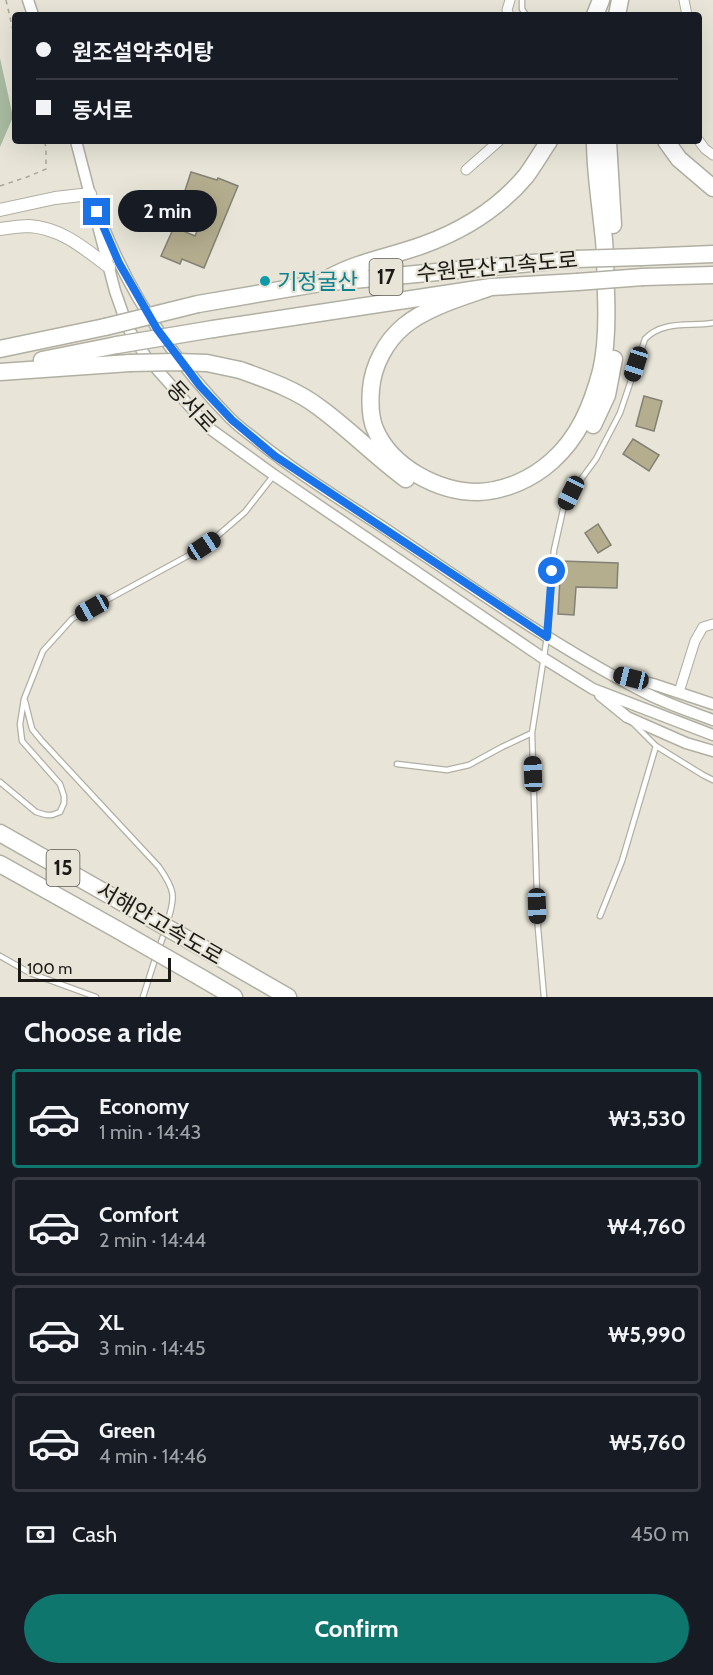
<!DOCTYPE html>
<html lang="en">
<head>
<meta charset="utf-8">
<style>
	:root { --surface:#171b24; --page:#242831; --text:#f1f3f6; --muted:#9ea1a6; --line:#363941; --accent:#0f766e }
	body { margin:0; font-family:Cabin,"Noto Sans KR",sans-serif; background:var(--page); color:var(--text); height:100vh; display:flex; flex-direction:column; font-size:22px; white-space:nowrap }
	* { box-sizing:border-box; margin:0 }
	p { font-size:20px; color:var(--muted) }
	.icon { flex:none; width:33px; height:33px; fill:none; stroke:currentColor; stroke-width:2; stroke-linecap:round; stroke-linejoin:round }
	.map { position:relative; height:997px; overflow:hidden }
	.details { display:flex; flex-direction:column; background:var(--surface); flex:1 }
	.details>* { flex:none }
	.guide { position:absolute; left:12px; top:12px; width:690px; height:132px; border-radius:6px; box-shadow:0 6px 24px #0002; display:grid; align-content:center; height:132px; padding:0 24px; background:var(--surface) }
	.scale { position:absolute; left:18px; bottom:15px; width:153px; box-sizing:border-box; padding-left:6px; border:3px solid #1c1a16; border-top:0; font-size:16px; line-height:21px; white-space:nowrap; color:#1c1a16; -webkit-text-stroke:4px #e8e5d8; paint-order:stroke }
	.end { position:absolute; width:27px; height:27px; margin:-14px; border:8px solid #1a73e8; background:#fff; box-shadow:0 0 0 3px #fff }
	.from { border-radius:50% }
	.bubble { position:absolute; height:42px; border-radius:21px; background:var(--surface); box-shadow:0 6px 24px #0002; font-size:20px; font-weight:800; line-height:42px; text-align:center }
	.car { position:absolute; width:18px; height:36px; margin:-18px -9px; border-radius:8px; box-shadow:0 0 4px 2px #0007; background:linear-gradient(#222 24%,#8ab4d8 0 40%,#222 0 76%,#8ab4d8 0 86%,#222 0) }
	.guide b { display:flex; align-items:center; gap:21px; height:57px; font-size:22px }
	.guide b+b { border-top:2px solid var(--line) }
	.guide i { width:15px; height:15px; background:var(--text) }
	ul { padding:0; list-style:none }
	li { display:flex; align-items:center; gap:18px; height:99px; margin:0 12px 9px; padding:0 12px; border:3px solid var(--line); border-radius:6px }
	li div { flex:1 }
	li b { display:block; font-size:22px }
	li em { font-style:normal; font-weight:800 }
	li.selected { border-color:var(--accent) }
	li>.icon { width:54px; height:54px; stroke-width:1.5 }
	h2 { padding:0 24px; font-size:27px; line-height:72px }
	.pay { display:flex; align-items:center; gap:15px; height:66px; padding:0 24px; font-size:22px }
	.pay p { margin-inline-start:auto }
	.action { display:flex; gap:12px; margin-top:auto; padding:12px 24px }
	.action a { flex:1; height:69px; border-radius:36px; background:var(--accent); color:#fff; font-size:24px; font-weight:800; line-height:69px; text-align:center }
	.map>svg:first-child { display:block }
	.forest { fill:#a9bca1 }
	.building { fill:#b4ad8e; stroke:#838175; stroke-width:1.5 }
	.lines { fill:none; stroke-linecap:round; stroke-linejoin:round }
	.service-casing { stroke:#b1afa2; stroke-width:7 }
	.minor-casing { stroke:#b1afa2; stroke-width:11 }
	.tertiary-casing { stroke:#b1afa2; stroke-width:13 }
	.secondary-casing { stroke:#b1afa2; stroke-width:14 }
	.motorway-casing { stroke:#b1afa2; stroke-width:19 }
	.path { stroke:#a8a59b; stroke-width:1.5; stroke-dasharray:4.5 4.5; stroke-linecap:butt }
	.service { stroke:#fff; stroke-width:4.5 }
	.minor { stroke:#fff; stroke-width:9 }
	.tertiary { stroke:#fff; stroke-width:10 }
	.secondary { stroke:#fff; stroke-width:12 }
	.motorway { stroke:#fff; stroke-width:16 }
	.motorway-bridge-casing { stroke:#b1afa2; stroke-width:19; stroke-linecap:butt }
	.motorway-bridge { stroke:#fff; stroke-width:16 }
	.route { stroke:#1a73e8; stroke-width:8 }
	.culture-dot { fill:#0f9aa8; stroke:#e8e5d8; stroke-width:2 }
	.labels { text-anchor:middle; stroke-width:4.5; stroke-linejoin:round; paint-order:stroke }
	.shield { fill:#e8e5d8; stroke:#595750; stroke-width:1.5 }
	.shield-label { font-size:21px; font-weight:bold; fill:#1c1a16 }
	.street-label { font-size:22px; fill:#1c1a16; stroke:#e8e5d8 }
	.culture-label { font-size:22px; fill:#0d838f; stroke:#e8e5d8; text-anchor:start }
</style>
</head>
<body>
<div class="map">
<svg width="713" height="997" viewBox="0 0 713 997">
	<rect width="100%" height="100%" fill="#e8e5d8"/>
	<path class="forest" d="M 0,58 L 13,117 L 0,147 Z"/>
	<path class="building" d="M 191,172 L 217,180 L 218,178 L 238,186 L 204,268 L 182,259 L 180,264 L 161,256 L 174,227 L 195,236 L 203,217 L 201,216 L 203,213 L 180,206 Z
		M 644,396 L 662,401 L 654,431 L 636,426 Z
		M 633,439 L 659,455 L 649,471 L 623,454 Z
		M 598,524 L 611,545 L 598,553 L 585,533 Z
		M 561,561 L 618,563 L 617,588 L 576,587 L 574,615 L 558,614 Z"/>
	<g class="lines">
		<g class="service-casing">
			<path id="service" d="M 522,0 L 522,9 L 526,15
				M 25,701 L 32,729 L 41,740 L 159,867 C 175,890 176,896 167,923
				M 656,746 L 703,775 L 713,780
				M 397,764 L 447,770 L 469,765 L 502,747 L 532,733
				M 0,782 L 36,812 L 46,815 L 52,815 L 60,812 L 64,803 L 64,796 L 60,784 L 22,741 L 20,724 L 24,699 L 43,651 L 72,619 L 193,553 L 215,538 L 245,512 L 274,475
				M 600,916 L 622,861 L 656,746 L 633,723
				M 159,948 L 165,931
				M 0,956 L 30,973 L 96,997
				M 143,997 L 156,956
				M 544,997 L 538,928 L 532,733 L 547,637 L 554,550 L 563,510 L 571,493 L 596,459 L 620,413 L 645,339 C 663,320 689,327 713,323"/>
		</g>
		<g class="minor-casing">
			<path id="minor" d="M 684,0 L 687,15
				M 509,15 L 507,10 L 510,0
				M 699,141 L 705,149 L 713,155
				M 466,170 L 499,141
				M 679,692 L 695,641 L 703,627 L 713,624"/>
		</g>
		<g class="tertiary-casing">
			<path id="tertiary" d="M 28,0 L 33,15
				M 76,141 L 115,291 L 128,328 L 146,357 L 209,428 L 274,475 L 543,658 L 593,689 L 713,735
				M 105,231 C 134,301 177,364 230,418 C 238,426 246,432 254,438 C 294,471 338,498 381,526 C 466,583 550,644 642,691 C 664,703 689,711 713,720
				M 624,677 L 653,684 L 713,704
				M 600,695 L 627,717 L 686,743 L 713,751"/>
		</g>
		<g class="secondary-casing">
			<path id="secondary" d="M 0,210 L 55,198 L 90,194
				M 0,229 C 9,228 20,226 29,226 C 61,228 84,248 109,267"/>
		</g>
		<g class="motorway-casing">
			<path id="motorway" d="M 595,15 L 601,0
				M 617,15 L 620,0
				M 608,141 L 613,225
				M 666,141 L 679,159 L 713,188
				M 641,257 L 713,254
				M 643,277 L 713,275
				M 327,279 C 359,261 390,257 423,245 C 462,231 499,208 526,176 C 534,165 541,153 549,141
				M 491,287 C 463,297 427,307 404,326 C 386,341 373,365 371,389 C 370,401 370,417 375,429 C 391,467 438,492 478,492 C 505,491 532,479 552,461 C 579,437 592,405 601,371 C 607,346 607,320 606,294 C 605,273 606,252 603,231 C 600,201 595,171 595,141
				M 198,304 L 321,283 L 575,259
				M 213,329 L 491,287 L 577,282
				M 0,349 L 105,327
				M 42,360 L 117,345
				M 240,370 C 268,380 297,390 320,408 C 350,430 376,457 406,479
				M 0,372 L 130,363
				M 593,425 L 607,395 L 614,359
				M 0,833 L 125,904
				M 0,864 L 118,930
				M 210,952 L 288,997
				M 200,977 L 234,997"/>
		</g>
		<path class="path" d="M 6,0 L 15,39
			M 0,186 L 27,177 L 46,169 L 46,147 L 44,141"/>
		<use href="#service" class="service"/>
		<use href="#minor" class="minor"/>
		<use href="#tertiary" class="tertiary"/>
		<use href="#secondary" class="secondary"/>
		<use href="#motorway" class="motorway"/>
		<g class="motorway-bridge-casing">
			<path id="motorway-bridge" d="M 575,259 L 641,257
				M 577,282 L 643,277
				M 105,327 L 198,304
				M 117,345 L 213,329
				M 130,363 L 176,362 L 207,363 L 240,370
				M 125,904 L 210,952
				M 118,930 L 200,977"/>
		</g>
		<use href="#motorway-bridge" class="motorway-bridge"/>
	</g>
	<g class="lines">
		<path class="route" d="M 97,212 L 119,263 L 157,329 L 200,386 L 232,420 L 275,456 L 547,637 L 552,571"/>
	</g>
	<circle class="culture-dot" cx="265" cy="281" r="6"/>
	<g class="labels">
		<g class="shield">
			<rect x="369.5" y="259" width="33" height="36" rx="4.5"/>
			<rect x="46.5" y="850" width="33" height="36" rx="4.5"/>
		</g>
		<g class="shield-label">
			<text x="386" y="284">17</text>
			<text x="63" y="875">15</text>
		</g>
		<g class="street-label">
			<text transform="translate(497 266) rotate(-5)" y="8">수원문산고속도로</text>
			<text transform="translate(192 406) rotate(47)" y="8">동서로</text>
			<text transform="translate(160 923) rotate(30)" y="8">서해안고속도로</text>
		</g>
		<g class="culture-label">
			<text x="277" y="289">기정굴산</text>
		</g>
	</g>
</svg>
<div class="scale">100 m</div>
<i class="end from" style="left:552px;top:571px"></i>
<i class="end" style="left:97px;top:212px"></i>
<div class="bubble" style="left:118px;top:190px;width:99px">2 min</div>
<i class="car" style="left:636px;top:364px;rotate:198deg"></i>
<i class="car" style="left:571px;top:493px;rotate:206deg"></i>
<i class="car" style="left:204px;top:546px;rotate:57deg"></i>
<i class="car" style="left:92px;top:608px;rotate:241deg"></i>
<i class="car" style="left:631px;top:678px;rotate:284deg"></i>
<i class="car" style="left:533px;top:774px;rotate:358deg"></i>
<i class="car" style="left:537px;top:906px;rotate:178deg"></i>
<div class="guide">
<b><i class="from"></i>원조설악추어탕</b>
<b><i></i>동서로</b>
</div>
</div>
<section class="details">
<h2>Choose a ride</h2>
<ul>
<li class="selected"><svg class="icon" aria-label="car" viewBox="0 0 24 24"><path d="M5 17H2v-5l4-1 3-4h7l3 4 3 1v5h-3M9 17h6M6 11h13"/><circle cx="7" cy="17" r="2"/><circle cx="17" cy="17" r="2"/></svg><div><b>Economy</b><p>1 min · 14:43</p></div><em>₩3,530</em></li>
<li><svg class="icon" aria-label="car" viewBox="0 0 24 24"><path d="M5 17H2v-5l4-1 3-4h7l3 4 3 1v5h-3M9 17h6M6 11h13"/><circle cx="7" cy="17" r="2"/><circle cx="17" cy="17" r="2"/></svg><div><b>Comfort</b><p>2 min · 14:44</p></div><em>₩4,760</em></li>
<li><svg class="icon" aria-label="car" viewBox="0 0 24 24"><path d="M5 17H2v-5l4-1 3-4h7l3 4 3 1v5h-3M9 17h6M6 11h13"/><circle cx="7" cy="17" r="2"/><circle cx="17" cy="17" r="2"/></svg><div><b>XL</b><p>3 min · 14:45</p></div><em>₩5,990</em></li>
<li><svg class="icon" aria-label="car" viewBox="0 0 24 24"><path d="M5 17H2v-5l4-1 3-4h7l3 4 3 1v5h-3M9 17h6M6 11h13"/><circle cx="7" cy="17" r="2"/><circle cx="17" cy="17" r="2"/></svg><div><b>Green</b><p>4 min · 14:46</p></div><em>₩5,760</em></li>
</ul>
<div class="pay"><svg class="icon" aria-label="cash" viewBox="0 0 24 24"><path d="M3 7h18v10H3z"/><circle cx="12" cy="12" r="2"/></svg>Cash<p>450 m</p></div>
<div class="action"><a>Confirm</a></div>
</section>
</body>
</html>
